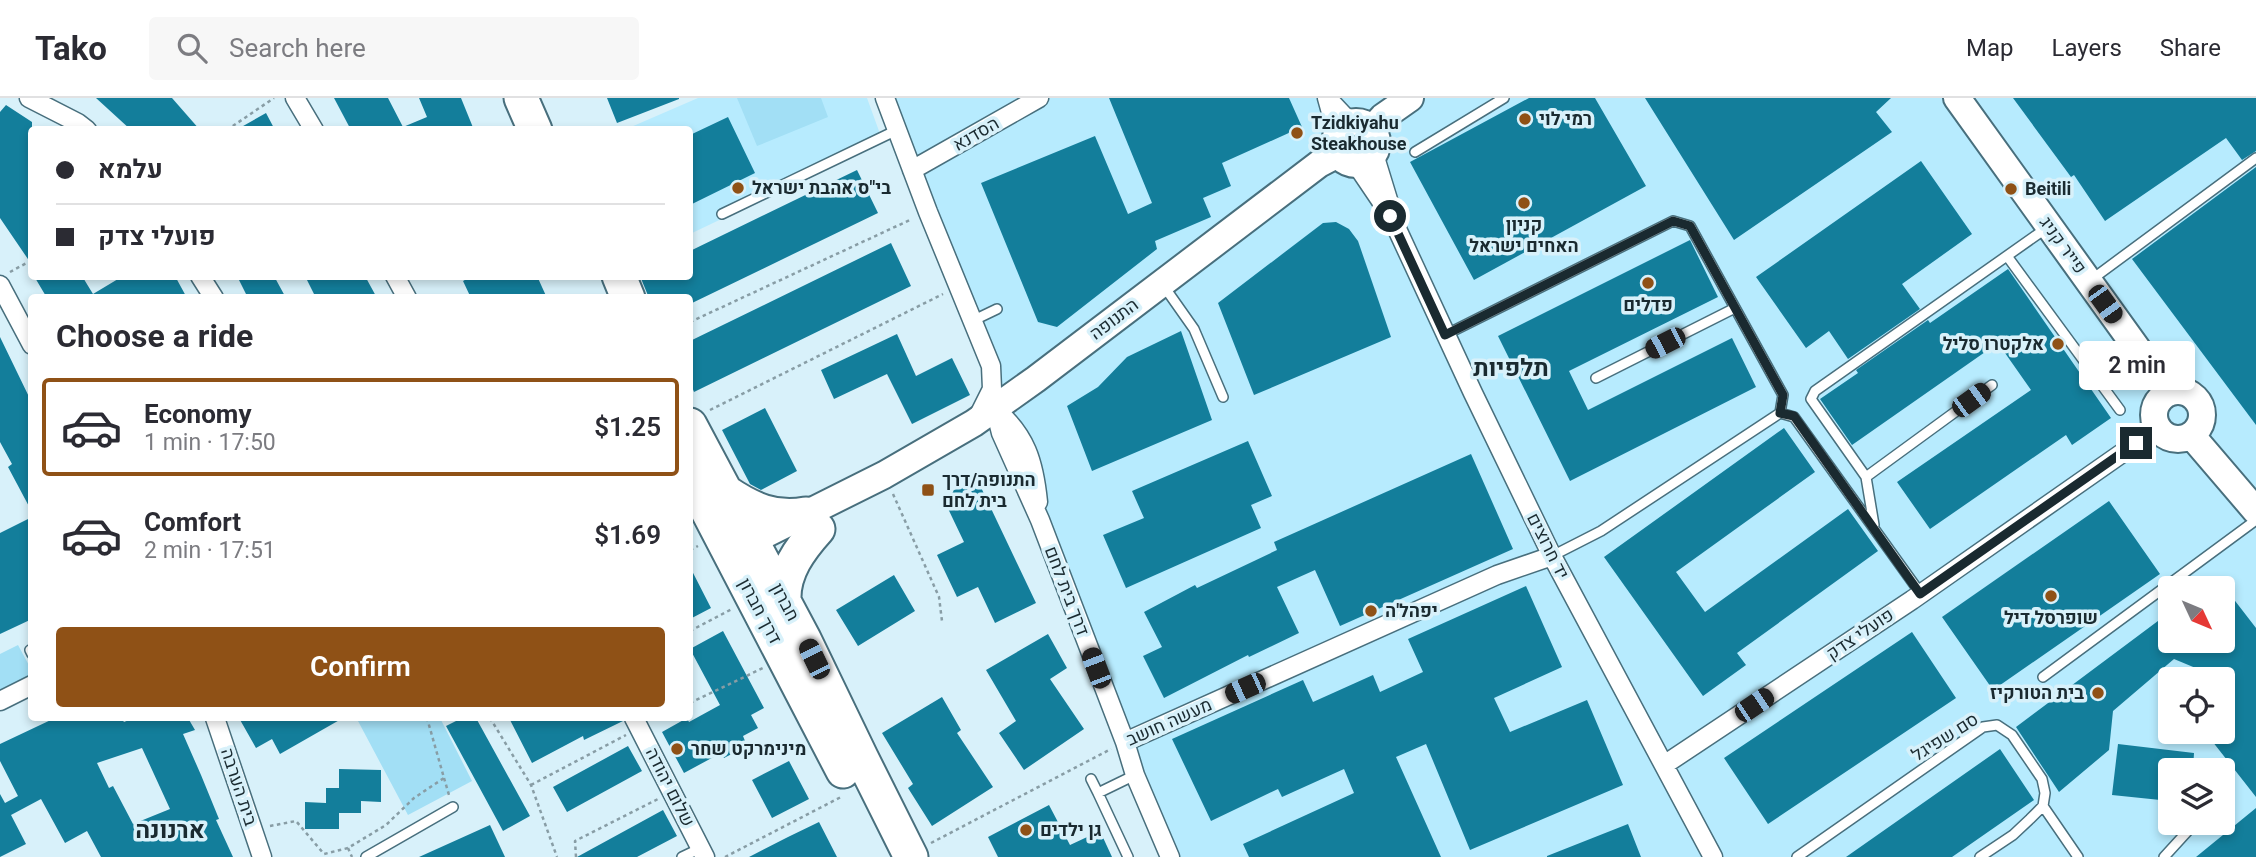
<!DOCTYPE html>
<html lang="en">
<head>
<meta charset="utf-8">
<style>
	:root { --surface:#fff; --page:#f7f7f7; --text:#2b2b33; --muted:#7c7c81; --line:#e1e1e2; --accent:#8f5116 }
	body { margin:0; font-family:Roboto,Heebo,sans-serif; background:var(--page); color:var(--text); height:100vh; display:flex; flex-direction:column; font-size:26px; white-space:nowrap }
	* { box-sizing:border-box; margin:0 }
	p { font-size:23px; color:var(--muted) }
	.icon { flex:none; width:38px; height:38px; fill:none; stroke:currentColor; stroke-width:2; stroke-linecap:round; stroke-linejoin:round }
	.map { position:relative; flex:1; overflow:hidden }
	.details { position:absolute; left:28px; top:196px; width:665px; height:427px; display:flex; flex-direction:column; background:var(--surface); border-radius:7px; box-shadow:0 4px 10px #0003 }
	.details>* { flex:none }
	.banner { position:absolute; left:28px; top:28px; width:665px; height:154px; border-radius:7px; box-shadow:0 4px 10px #0003; display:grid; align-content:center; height:154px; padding:0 28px; background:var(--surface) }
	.needle { width:46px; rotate:134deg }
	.buttons { position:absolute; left:2158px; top:478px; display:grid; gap:14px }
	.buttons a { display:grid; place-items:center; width:77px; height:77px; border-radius:7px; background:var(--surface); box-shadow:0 4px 10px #0003; font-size:35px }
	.end { position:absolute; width:32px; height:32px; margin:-16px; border:9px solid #1a2a30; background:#fff; box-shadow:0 0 0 4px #fff }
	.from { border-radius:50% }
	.bubble { position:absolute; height:49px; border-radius:7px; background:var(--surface); box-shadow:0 4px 10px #0003; font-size:23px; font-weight:600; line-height:49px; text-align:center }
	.car { position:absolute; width:21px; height:42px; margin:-21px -10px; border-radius:9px; box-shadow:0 0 5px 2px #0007; background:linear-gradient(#222 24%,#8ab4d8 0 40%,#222 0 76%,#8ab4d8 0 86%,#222 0) }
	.banner b { display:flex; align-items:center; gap:24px; height:66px; font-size:26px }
	.banner b+b { border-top:2px solid var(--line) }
	.banner i { width:18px; height:18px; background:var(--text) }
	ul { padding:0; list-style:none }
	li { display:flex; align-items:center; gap:21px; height:98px; margin:0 14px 10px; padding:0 14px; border:4px solid transparent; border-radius:7px }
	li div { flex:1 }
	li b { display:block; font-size:26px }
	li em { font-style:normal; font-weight:600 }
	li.on { border-color:var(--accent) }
	li>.icon { width:63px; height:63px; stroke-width:1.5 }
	h2 { padding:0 28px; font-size:32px; line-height:84px }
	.action { display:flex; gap:14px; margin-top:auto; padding:14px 28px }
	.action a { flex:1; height:80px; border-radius:7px; background:var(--accent); color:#fff; font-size:28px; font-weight:600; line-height:80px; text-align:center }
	header { display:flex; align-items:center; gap:42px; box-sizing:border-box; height:98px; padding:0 35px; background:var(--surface); border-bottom:2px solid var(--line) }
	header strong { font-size:33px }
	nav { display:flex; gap:38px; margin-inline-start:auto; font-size:24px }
	.search { width:490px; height:63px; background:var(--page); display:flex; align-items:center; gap:18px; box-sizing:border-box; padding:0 24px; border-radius:7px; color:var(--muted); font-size:26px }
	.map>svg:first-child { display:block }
	.built { fill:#b7ebfe; fill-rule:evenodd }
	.green { fill:#a2dff5 }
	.building { fill:#137e9b; fill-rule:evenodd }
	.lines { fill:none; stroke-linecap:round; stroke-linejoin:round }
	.lane-casing { stroke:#486f7d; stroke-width:12 }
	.street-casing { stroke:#486f7d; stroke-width:21 }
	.secondary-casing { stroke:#486f7d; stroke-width:30 }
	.highway-casing { stroke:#486f7d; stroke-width:37 }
	.path { stroke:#889da5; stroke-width:2.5; stroke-dasharray:3.5 3.5; stroke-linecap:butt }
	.lane { stroke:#fff; stroke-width:9 }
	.street { stroke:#fff; stroke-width:18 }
	.secondary { stroke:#fff; stroke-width:26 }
	.highway { stroke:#fff; stroke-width:33 }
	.route { stroke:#1a2a30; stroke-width:9 }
	.poi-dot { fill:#8f5116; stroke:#d8f1fa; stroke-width:2.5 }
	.labels { text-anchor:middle; stroke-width:7; stroke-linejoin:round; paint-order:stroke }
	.poi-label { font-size:18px; font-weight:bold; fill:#1a2a30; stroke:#d8f1fa; text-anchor:start }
	.street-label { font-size:18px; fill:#1a2a30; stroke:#d8f1fa }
	.district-label { font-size:24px; font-weight:bold; fill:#1a2a30; stroke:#d8f1fa }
</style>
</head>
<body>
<header>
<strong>Tako</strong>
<div class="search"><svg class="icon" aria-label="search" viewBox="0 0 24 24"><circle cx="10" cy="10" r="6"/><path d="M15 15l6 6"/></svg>Search here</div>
<nav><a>Map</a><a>Layers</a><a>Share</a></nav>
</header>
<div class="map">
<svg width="2256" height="759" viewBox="0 0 2256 759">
	<rect width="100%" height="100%" fill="#d8f1fa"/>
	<path class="built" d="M 698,0 L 867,0 L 883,44 L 690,136 L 690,32 L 624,32 Z
		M 886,0 L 2256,0 L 2256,759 L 1176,759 L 1126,639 L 972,223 ZM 2170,490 L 2222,490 L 2222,542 L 2170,542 ZM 2170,581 L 2222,581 L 2222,634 L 2170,634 ZM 2170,672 L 2222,672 L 2222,724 L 2170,724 Z"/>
	<path class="green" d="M 737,0 L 821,0 L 828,19 L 757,48 Z
		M 18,547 L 31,571 L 31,580 L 0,597 L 0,556 Z
		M 365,620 L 440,620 L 472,683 L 408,717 L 358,623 Z"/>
	<path class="building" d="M 96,0 L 172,0 L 200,32 L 131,32 Z
		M 334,0 L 388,0 L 403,29 L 427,19 L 419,0 L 461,0 L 474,32 L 351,32 Z
		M 607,0 L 679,0 L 679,1 L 617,25 Z
		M 1109,0 L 1289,0 L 1302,29 L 1222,65 L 1231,88 L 1203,100 L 1211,119 L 1155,143 L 1157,151 L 1057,229 L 1038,224 L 981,85 L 1095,38 L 1128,116 L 1152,105 Z
		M 1529,0 L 1595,0 L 1646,88 L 1474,182 L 1410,64 Z
		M 1645,0 L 1891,0 L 1876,14 L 1892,34 L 1734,142 Z
		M 2013,0 L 2256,0 L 2256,53 L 2242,62 L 2226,40 L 2105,123 L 2074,77 L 2071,79 Z
		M 6,7 L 32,24 L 32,167 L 0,120 L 0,14 Z
		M 266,15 L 275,32 L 236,32 Z
		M 728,19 L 755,75 L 690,107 L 690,37 Z
		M 1921,63 L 1972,136 L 1902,186 L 1920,211 L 1848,261 L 1829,233 L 1806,250 L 1756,179 Z
		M 2256,69 L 2256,327 L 2132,161 Z
		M 857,72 L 878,115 L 690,206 L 690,200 L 649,200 L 640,178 L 690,178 L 690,153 Z
		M 1336,124 L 1349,131 L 1358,143 L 1391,239 L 1254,297 L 1218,205 L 1323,125 Z
		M 1690,142 L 1718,199 L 1569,273 L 1588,312 L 1732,240 L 1756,289 L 1570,383 L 1498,238 Z
		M 891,145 L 911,188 L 694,294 L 690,284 L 690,243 Z
		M 2008,171 L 2111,320 L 2072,347 L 2066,337 L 1930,431 L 1897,384 L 2031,292 L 1998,245 L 1852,347 L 1820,301 L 1858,275 L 1856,272 L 1928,222 L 1930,225 Z
		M 34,178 L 82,178 L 93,196 L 123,178 L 175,178 L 187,200 L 47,200 Z
		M 237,178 L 274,178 L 286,200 L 248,200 Z
		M 305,178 L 365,178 L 377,200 L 316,200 Z
		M 472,178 L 537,178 L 547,200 L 471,200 L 463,183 Z
		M 1181,233 L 1212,322 L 1092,373 L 1067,308 L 1098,289 L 1127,259 Z
		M 897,236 L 916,278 L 952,260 L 970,297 L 912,326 L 887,276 L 834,301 L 821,272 Z
		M 0,239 L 32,305 L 32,414 L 8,369 L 12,366 L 0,344 Z
		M 765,310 L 797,373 L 761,392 L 750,386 L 722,332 Z
		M 1784,330 L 1815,374 L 1676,474 L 1705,514 L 1848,411 L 1878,453 L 1737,555 L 1746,567 L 1703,598 L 1604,459 Z
		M 1248,343 L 1272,398 L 1251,407 L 1261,430 L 1126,490 L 1103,437 L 1144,420 L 1132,393 Z
		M 1471,356 L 1513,451 L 1340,528 L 1315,472 L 1277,489 L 1299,535 L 1249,559 L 1248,557 L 1164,600 L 1143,558 L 1162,549 L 1144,514 L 1195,487 L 1197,490 L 1277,452 L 1274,444 Z
		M 977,381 L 1036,505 L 995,525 L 978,489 L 957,499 L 937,457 L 964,444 L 942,398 Z
		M 2109,403 L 2160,476 L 1993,592 L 1942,519 Z
		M 32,419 L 32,521 L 0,536 L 0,435 Z
		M 690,469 L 711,510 L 690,521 Z
		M 894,477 L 915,513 L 858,548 L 836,512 Z
		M 2222,486 L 2256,530 L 2256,699 L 2205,634 L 2222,634 L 2222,581 L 2174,561 L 2113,613 L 2109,652 L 2059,694 L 2016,629 L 2170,514 L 2170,542 L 2222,542 Z
		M 1526,488 L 1562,569 L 1494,600 L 1510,634 L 1587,602 L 1623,687 L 1470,752 L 1426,646 L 1396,659 L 1441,759 L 1249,759 L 1243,746 L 1354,695 L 1344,671 L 1282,699 L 1278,691 L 1211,723 L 1172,641 L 1303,582 L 1313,604 L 1373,577 L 1380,594 L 1423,574 L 1408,541 Z
		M 723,533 L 764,610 L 751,617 L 758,630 L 743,638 L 747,648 L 724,660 L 721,655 L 684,675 L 662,634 L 687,620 L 689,624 L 720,607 L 690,551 Z
		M 1912,534 L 1956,600 L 1768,726 L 1724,660 Z
		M 1048,536 L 1067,570 L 1050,581 L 1084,631 L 1024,672 L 999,635 L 1016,623 L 986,572 Z
		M 942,599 L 961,632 L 957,635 L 993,689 L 932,728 L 908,690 L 913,686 L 882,635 Z
		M 55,620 L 121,620 L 124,624 L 134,620 L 188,620 L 195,632 L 183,636 L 201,677 L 219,721 L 216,722 L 233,759 L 101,759 L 87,733 L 65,745 L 41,701 L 11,717 L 26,746 L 0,759 L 0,696 L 5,705 L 18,698 L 0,663 L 0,646 ZM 142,650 L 170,711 L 133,726 L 113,688 L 109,690 L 97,665 Z
		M 239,620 L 343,620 L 280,656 L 272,641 L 256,650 Z
		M 462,620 L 476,620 L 530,718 L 503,733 L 446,628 Z
		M 509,620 L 623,620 L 623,623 L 584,642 L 583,638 L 532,665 Z
		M 2118,646 L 2194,655 L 2193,672 L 2170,672 L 2170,703 L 2112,697 Z
		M 628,648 L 642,673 L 567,714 L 553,689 Z
		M 2000,651 L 2034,702 L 1952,759 L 1846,759 Z
		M 789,663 L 809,701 L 772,720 L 752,682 Z
		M 339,671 L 381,672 L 381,704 L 361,703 L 361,715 L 339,715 L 339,731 L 305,731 L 305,704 L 326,705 L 326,690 L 339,690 Z
		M 1049,707 L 1070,747 L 1100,733 L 1112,759 L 998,759 L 988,739 Z
		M 2256,710 L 2256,759 L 2196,759 Z
		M 663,712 L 677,738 L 637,759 L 577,759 Z
		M 819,724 L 837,759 L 749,759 L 788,739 Z
		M 1628,726 L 1641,759 L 1547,759 L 1547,758 Z
		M 490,727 L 505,759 L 419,759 Z"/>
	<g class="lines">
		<g class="lane-casing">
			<path id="lane" d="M 1415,54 L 1504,0
				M 722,116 L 897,32
				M 2007,158 L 2120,312
				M 2091,182 L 2256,60
				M 1163,187 L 1194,231 L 1223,299
				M 972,223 L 997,211
				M 1445,237 L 1673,123 L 1690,128 L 1783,297 L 1780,315
				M 1596,280 L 1735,210
				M 1866,379 L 1992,287
				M 1874,427 L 1866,379 L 1811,301 L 1815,293 L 2048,129
				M 1552,458 L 1601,433 L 1780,315 L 1794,319 L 1921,496
				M 32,551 L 30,552 L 32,556
				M 2043,579 L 2256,422
				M 1091,681 L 1098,695
				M 2043,708 L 2078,759
				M 366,759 L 453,709
				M 682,759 L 701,750
				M 1128,759 L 1098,695 L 1135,677
				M 1797,759 L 1983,629 L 1997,627 L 2012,637 L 2042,681 L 2045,695 L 2043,708 L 2030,721 L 2013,737 L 1980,759
				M 2164,759 L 2196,724"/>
		</g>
		<g class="street-casing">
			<path id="street" d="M 29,0 L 78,25 L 87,32
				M 295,0 L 314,32
				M 885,0 L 928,114 L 991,268 L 992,291 L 978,319
				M 1327,0 L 1337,36
				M 1330,3 L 1344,18 L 1354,24
				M 1374,56 L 1397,131 L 1473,295 L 1552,458 L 1713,759
				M 1356,66 L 1381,103
				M 912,72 L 1039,0
				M 200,178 L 214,200
				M 395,178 L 407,200
				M 0,187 L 32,247
				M 995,311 L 1001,335 L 1040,422 L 1125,644 L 1135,677 L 1170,759
				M 995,311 C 1026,337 1034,364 1038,404
				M 0,603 L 32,587
				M 215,620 L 262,759
				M 634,620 L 705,759
				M 1125,644 L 1497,477 L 1552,458
				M 1664,667 L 1912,502 L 2158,330"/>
		</g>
		<g class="secondary-casing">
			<path id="secondary" d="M 1957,0 L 2169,295
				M1335 45a21 21 0 1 1 42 0a21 21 0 1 1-42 0Z
				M 1372,31 L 1383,19 L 1410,0
				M2154 317a24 24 0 1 1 48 0a24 24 0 1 1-48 0Z
				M 2191,337 L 2256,413
				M 741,457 L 752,443 L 884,377 L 974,325 L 1036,281 L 1319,66 L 1338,56"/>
		</g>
		<g class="highway-casing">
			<path id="highway" d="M 521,0 L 535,32
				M 619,178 L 628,200
				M 690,327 L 804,541 L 861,659 L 911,759
				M 690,379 L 843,673
				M 726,394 C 751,411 775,422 806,416
				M 784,502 C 783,474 800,451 818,431"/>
		</g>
		<path class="path" d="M 227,32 L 274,0
			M 10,174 L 32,162
			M 690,224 L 912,121
			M 710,312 L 943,196
			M 893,396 L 939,499 L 942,523
			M 690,452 L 698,448
			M 690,533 L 732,511
			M 690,605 L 763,570
			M 490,620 L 531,687 L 557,759
			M 444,680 L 449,697
			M 531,687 L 626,637
			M 270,728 L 296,723 L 324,756 L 348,750 L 386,727 L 414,700 L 444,680 L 427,620
			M 931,745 L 1111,651
			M 348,750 L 352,759
			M 576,759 L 575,743 L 658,701
			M 725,759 L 841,699"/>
		<use href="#lane" class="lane"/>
		<use href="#street" class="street"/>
		<use href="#secondary" class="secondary"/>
		<use href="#highway" class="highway"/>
	</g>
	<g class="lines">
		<path class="route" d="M 1390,118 L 1445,237 L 1673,123 L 1690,128 L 1783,297 L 1780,315 L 1794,318 L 1920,496 L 2136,345"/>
	</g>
	<g class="poi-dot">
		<circle cx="1525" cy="21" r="7"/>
		<circle cx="1297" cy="35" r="7"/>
		<circle cx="738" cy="90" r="7"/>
		<circle cx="2011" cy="91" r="7"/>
		<circle cx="1524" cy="105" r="7"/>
		<circle cx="1648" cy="185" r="7"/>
		<circle cx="2058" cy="246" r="7"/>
		<rect x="921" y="385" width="14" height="14" rx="3.5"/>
		<circle cx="2051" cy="498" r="7"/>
		<circle cx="1371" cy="513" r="7"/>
		<circle cx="2098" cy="595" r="7"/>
		<circle cx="677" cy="651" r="7"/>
		<circle cx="1026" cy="732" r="7"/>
	</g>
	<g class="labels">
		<g class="poi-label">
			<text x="1539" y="27">רמי לוי</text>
			<text x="1311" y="31">Tzidkiyahu<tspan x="1311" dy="21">Steakhouse</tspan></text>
			<text x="752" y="96">בי"ס אהבת ישראל</text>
			<text x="2025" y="97">Beitili</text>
			<text x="1524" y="133" text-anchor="middle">קניון<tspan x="1524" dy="21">האחים ישראל</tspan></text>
			<text x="1648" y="213" text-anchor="middle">פדלים</text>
			<text x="2044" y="252" text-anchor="end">אלקטרו סליל</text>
			<text x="942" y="388">התנופה/דרך<tspan x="942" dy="21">בית לחם</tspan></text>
			<text x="1385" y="519">יפהל'ה</text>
			<text x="2051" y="526" text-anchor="middle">שופרסל דיל</text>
			<text x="2084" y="601" text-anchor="end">בית הטורקיז</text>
			<text x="691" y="657">מינימרקט שחר</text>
			<text x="1040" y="738">גן ילדים</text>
		</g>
		<g class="street-label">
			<text transform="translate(976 36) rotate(-30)" y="6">הסדנא</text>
			<text transform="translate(2063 147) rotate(54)" y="6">פייר קניג</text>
			<text transform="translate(1114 221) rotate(-37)" y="6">התנופה</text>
			<text transform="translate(1548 448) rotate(63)" y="6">יד חרוצים</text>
			<text transform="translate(1067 493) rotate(69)" y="6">דרך בית לחם</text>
			<text transform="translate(785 504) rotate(62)" y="6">חברון</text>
			<text transform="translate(760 513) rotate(62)" y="6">דרך חברון</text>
			<text transform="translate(1860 536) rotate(-34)" y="6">פועלי צדק</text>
			<text transform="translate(1169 624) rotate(-24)" y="6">מעשה חושב</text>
			<text transform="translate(1945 639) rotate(-32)" y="6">סם שפיגל</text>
			<text transform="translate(239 689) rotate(72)" y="6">בית הערבה</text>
			<text transform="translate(670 689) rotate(63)" y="6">שלום יהודה</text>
		</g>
		<g class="district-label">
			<text x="1511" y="278">תלפיות</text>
			<text x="170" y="740">ארנונה</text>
		</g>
	</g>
</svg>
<div class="buttons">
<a><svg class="needle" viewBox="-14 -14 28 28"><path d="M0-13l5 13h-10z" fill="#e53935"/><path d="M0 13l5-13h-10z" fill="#7c7c81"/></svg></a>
<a><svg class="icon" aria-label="locate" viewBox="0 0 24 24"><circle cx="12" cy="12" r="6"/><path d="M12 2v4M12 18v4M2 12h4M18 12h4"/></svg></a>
<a><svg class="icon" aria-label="layers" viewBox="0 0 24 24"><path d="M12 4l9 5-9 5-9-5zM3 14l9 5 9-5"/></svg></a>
</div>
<i class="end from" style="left:1390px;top:118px"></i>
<i class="end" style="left:2136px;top:345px"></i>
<div class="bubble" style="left:2079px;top:243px;width:116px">2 min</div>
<i class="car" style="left:2105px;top:206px;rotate:144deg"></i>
<i class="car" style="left:1665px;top:245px;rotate:243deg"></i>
<i class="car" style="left:1971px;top:302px;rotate:54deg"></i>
<i class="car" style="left:814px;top:561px;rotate:334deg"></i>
<i class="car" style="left:1096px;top:570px;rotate:339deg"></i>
<i class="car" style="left:1245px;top:590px;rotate:246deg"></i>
<i class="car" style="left:1754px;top:607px;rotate:56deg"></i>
<div class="banner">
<b><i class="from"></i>עלמא</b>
<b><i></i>פועלי צדק</b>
</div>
<section class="details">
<h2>Choose a ride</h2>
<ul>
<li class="on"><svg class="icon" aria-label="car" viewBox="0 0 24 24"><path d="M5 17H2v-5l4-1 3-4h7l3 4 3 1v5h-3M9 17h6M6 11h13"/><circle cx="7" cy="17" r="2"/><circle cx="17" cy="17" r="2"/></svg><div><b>Economy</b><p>1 min · 17:50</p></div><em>$1.25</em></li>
<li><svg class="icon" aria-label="car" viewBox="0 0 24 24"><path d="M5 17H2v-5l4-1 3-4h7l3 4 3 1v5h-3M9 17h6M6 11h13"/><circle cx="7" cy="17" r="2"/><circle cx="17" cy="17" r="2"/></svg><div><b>Comfort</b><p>2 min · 17:51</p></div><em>$1.69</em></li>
</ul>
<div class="action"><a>Confirm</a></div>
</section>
</div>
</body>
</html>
